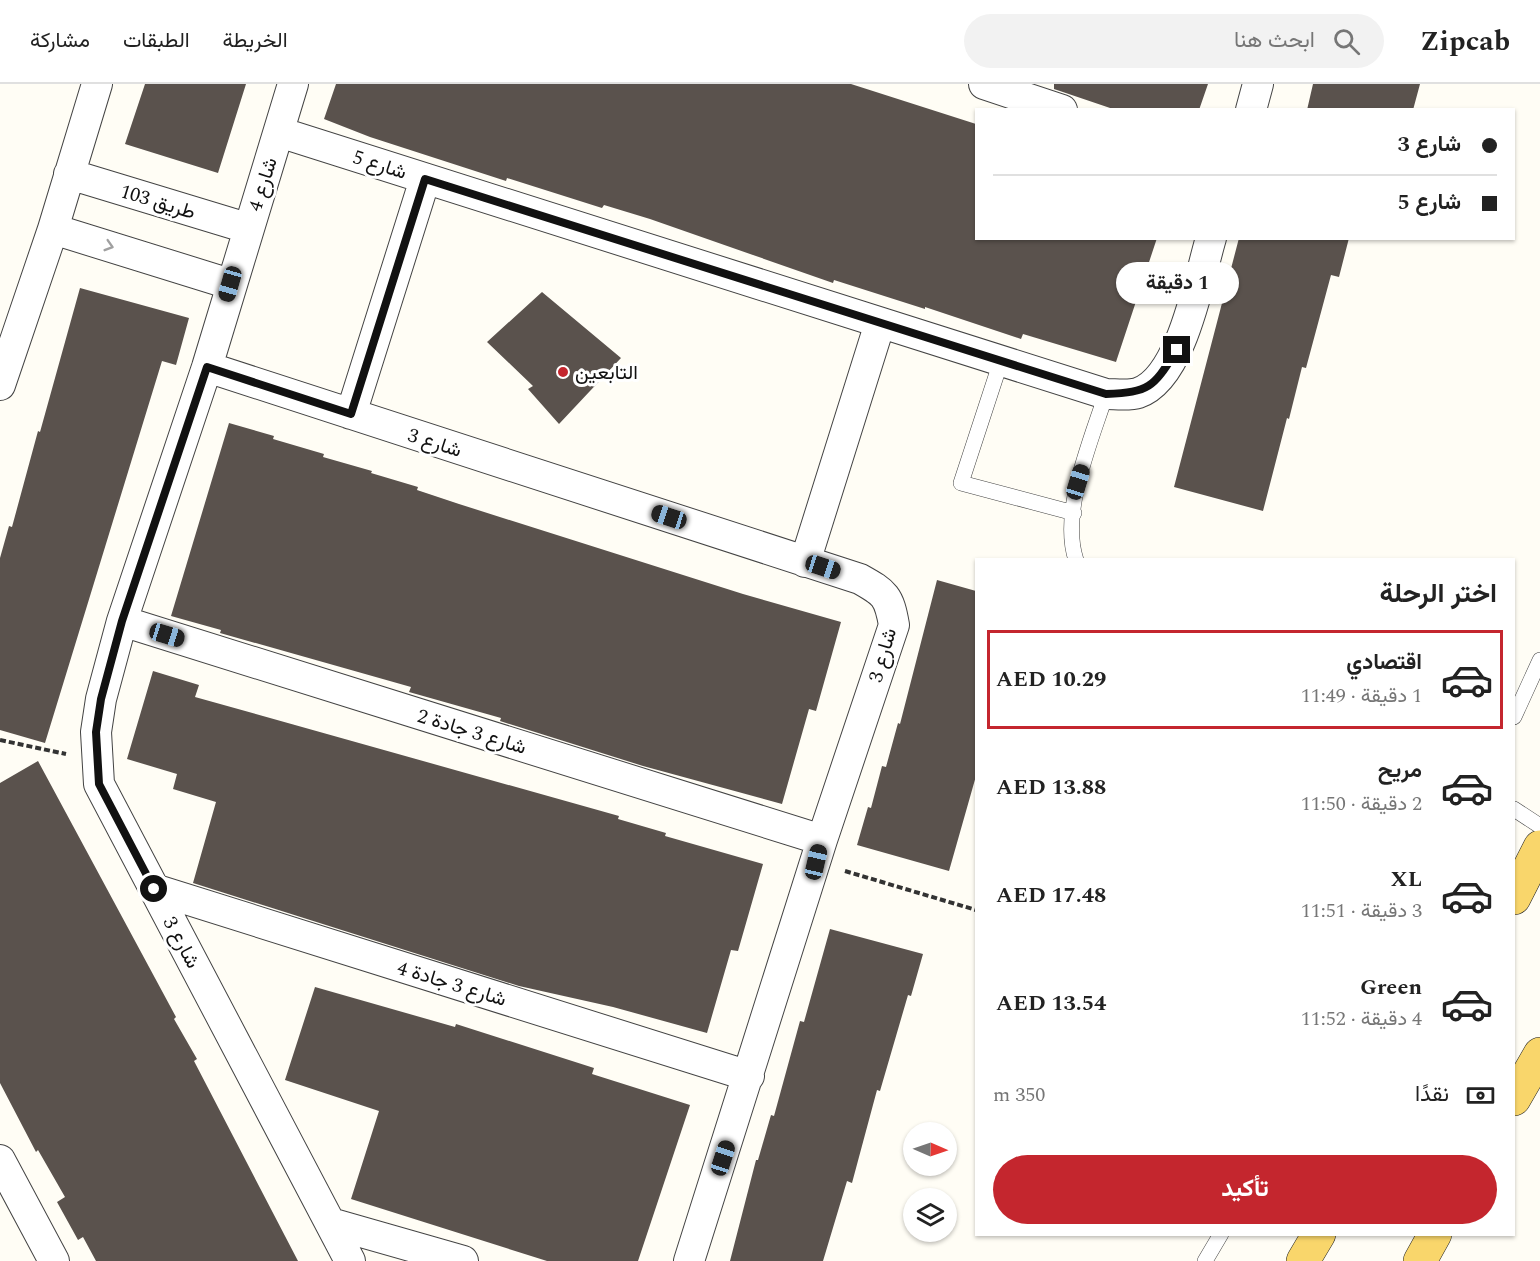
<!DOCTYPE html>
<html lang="ar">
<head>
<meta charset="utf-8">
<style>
	:root { --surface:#fff; --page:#f2f2f2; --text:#222; --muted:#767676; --line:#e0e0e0; --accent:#c4262e }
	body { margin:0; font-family:Spectral,Vazirmatn,serif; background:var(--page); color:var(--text); direction:rtl; height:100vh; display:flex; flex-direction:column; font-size:22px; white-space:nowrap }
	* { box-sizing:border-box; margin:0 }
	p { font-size:20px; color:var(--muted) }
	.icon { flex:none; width:33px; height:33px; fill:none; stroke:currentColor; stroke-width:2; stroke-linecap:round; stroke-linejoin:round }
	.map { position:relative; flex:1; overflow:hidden; direction:ltr }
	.panel { position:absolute; left:975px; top:474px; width:540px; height:678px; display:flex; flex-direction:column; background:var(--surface); border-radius:0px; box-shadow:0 2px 4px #0004; direction:rtl }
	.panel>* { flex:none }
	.guide { position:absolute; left:975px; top:24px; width:540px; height:132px; border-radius:0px; box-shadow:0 2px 4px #0004; direction:rtl; display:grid; align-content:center; height:132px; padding:0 18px; background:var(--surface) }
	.needle { width:39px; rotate:92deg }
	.controls { position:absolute; left:903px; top:1038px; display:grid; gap:12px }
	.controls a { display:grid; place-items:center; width:54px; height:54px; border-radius:50%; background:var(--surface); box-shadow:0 2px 4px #0004; font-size:30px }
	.end { position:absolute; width:27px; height:27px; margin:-14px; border:8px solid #111; background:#fff; box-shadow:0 0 0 3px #fff }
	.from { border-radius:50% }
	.bubble { position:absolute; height:42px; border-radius:21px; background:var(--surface); box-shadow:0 2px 4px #0004; font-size:20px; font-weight:700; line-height:42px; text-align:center; direction:rtl }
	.car { position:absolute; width:18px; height:36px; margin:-18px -9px; border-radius:8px; box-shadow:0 0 4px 2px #0007; background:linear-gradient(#222 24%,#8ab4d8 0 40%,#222 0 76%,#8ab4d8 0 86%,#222 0) }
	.guide b { display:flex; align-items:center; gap:21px; height:57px; font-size:22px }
	.guide b+b { border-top:2px solid var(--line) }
	.guide i { width:15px; height:15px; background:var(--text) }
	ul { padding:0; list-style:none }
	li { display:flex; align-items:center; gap:18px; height:99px; margin:0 12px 9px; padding:0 6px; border:3px solid transparent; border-radius:0px }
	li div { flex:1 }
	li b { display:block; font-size:22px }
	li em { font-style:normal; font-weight:700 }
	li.active { border-color:var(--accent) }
	li>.icon { width:54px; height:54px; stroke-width:1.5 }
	h2 { padding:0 18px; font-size:27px; line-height:72px }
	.pay { display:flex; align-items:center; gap:15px; height:66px; padding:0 18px; font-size:22px }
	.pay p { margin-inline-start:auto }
	.button { display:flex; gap:12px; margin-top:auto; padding:12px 18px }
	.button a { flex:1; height:69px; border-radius:36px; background:var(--accent); color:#fff; font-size:24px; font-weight:700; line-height:69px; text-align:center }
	header { display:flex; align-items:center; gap:36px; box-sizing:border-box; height:84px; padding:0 30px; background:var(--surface); border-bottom:2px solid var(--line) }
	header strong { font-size:28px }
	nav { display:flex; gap:33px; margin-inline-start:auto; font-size:21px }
	.search { width:420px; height:54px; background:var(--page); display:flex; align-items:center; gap:15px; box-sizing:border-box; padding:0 21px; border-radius:33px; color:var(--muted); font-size:22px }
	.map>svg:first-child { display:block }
	.building { fill:#5a524d }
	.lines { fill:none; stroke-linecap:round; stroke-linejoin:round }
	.service-casing { stroke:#444; stroke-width:16 }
	.minor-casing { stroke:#444; stroke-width:32 }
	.primary-casing { stroke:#222; stroke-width:34 }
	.path { stroke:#333; stroke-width:4; stroke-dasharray:6 3; stroke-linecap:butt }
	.service { stroke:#fff; stroke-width:15 }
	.minor { stroke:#fff; stroke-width:30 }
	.primary { stroke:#f9d66b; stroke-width:33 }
	.oneway { stroke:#a0a0a0 }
	.route { stroke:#111; stroke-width:8 }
	.poi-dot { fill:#c4262e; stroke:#fff; stroke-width:2 }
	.labels { text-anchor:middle; stroke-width:6; stroke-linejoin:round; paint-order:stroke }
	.street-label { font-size:20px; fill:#111; stroke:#fff }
	.poi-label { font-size:20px; fill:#111; stroke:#fff; text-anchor:start }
</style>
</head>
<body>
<header>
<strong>Zipcab</strong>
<div class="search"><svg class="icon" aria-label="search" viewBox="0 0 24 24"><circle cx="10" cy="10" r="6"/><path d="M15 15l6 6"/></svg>ابحث هنا</div>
<nav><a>الخريطة</a><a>الطبقات</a><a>مشاركة</a></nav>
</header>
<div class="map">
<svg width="1540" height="1177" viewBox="0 0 1540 1177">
	<rect width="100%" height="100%" fill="#fffdf5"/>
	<path class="building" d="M 145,0 L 246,0 L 218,89 L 125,60 Z
		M 336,0 L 851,0 L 976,40 L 976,154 L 1157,154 L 1116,278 L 1023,250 L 1021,255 L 925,223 L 925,225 L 834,196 L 833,199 L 650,135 L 604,121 L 602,124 L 507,94 L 506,97 L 370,53 L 324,35 Z
		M 1054,0 L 1208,0 L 1199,26 L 1116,26 L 1054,5 Z
		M 1313,0 L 1420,0 L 1413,26 L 1307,26 Z
		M 1239,154 L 1349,154 L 1339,193 L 1331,191 L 1306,284 L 1302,283 L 1289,335 L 1287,334 L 1263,427 L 1174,403 Z
		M 80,204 L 189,234 L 176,281 L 162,277 L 45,659 L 0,646 L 0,474 L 9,442 L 12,443 L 38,347 L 40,348 Z
		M 542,208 L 621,274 L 559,340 L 528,305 L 533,302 L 487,258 Z
		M 229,339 L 274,352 L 273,355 L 324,370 L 323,373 L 372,387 L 371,389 L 418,403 L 417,406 L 459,420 L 743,510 L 841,538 L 816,627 L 809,625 L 782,720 L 643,682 L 500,637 L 501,634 L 409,608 L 411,603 L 220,549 L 221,546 L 171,532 Z
		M 937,496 L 976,507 L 976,692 L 949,787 L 857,761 L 868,723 L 871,724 L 882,682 L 886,683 L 898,639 L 900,640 Z
		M 153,587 L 199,601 L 195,613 L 619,732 L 618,735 L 666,749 L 665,752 L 763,780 L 738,867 L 731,866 L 707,949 L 613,923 L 519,902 L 193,799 L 216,718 L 173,705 L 177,690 L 127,675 Z
		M 38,677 L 176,933 L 174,935 L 197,975 L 194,977 L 298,1177 L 96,1177 L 83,1153 L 78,1156 L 57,1118 L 65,1113 L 38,1066 L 36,1068 L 0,999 L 0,699 Z
		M 830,845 L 923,870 L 911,912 L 908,911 L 880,1007 L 877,1006 L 852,1099 L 847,1097 L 823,1177 L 730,1177 L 756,1076 L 758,1076 L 771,1031 L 774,1032 L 800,937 L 804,938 Z
		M 315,903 L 455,943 L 456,940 L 594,984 L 592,990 L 690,1021 L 638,1177 L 547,1177 L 351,1115 L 379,1027 L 285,996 Z"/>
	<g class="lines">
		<g class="service-casing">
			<path id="service" d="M 1001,277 L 961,399 L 1074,429
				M 1076,476 C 1060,428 1091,357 1106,310
				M 1514,633 L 1540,576
				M 1514,725 L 1540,742
				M 1205,1177 L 1221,1150"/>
		</g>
		<g class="minor-casing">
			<path id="minor" d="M 293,0 L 207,283 L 122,537 L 101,615 L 96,648 L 99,700 L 350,1177
				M 984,0 L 1062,26
				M 1251,26 L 1258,0
				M 279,48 L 1106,310 C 1115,310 1129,312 1138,309 C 1182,294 1199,194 1211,154
				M 69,90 L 247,144
				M 53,145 L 230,200
				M 207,283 L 860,495 C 885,509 889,512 894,541 L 822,756 L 689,1177
				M 0,301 L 53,145 L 97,0
				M 351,330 L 425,95
				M 805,478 L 880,239
				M 122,537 L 822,756
				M 154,805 L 749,992
				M 0,1076 L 54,1177
				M 330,1139 L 463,1177"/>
		</g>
		<g class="primary-casing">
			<path id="primary" d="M 1514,814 L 1540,763
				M 1514,1015 L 1540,970
				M 1303,1177 L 1319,1150
				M 1420,1177 L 1435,1150"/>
		</g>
		<path class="path" d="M 0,656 L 66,670
			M 845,787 L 976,826"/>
		<use href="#service" class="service"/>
		<use href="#minor" class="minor"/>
		<use href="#primary" class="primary"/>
	</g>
	<defs><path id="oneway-chevron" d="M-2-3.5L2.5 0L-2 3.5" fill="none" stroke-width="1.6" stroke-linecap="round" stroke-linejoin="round" transform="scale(1.5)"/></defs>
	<use class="oneway" href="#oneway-chevron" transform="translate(109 162) rotate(17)"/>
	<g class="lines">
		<path class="route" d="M 154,805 L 99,700 L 96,648 L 101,615 L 122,537 L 207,283 L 351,330 L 425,95 L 1106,310 C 1151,308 1153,303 1177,266"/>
	</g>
	<circle class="poi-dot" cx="563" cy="288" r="6"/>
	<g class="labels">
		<g class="street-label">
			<text transform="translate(380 80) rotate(18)" y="7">شارع 5</text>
			<text transform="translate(262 100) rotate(-72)" y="7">شارع 4</text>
			<text transform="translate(158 117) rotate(17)" y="7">طريق 103</text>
			<text transform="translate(435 358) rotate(18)" y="7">شارع 3</text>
			<text transform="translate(882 571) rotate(-74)" y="7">شارع 3</text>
			<text transform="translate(472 647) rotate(17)" y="7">شارع 3 جادة 2</text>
			<text transform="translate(182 858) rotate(62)" y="7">شارع 3</text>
			<text transform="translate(452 899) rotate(17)" y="7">شارع 3 جادة 4</text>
		</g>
		<g class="poi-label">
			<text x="575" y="295">التابعين</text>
		</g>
	</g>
</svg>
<div class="controls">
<a><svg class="needle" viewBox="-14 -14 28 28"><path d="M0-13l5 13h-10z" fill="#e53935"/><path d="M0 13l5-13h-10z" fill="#767676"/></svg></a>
<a><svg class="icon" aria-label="layers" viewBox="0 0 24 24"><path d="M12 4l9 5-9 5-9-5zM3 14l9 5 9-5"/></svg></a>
</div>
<i class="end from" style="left:154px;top:805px"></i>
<i class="end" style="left:1177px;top:266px"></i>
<div class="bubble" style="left:1116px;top:178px;width:123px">1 دقيقة</div>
<i class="car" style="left:230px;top:200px;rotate:196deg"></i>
<i class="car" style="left:1078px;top:398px;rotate:17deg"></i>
<i class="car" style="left:669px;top:433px;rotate:288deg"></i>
<i class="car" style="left:823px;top:483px;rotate:108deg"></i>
<i class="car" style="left:167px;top:551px;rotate:107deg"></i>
<i class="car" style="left:816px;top:778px;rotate:13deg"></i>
<i class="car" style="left:723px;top:1074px;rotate:18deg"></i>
<div class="guide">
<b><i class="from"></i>شارع 3</b>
<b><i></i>شارع 5</b>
</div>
<section class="panel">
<h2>اختر الرحلة</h2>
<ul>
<li class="active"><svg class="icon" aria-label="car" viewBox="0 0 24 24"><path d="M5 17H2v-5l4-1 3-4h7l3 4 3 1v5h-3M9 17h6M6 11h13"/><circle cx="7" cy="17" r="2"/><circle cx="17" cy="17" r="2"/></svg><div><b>اقتصادي</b><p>1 دقيقة · 11:49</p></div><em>AED 10.29</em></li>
<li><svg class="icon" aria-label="car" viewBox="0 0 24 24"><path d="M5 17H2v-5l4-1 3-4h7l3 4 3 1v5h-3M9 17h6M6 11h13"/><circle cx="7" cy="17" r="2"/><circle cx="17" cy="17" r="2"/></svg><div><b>مريح</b><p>2 دقيقة · 11:50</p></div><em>AED 13.88</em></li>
<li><svg class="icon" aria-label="car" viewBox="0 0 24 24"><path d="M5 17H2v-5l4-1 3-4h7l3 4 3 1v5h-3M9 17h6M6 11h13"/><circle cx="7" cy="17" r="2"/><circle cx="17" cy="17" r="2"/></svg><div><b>XL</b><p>3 دقيقة · 11:51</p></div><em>AED 17.48</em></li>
<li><svg class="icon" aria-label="car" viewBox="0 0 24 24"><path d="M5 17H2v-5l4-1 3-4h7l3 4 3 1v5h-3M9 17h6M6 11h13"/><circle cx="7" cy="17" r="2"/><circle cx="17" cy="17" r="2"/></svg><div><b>Green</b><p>4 دقيقة · 11:52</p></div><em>AED 13.54</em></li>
</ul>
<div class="pay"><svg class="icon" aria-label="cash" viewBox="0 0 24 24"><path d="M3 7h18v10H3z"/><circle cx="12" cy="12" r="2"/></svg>نقدًا<p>350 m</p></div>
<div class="button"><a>تأكيد</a></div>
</section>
</div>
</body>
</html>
